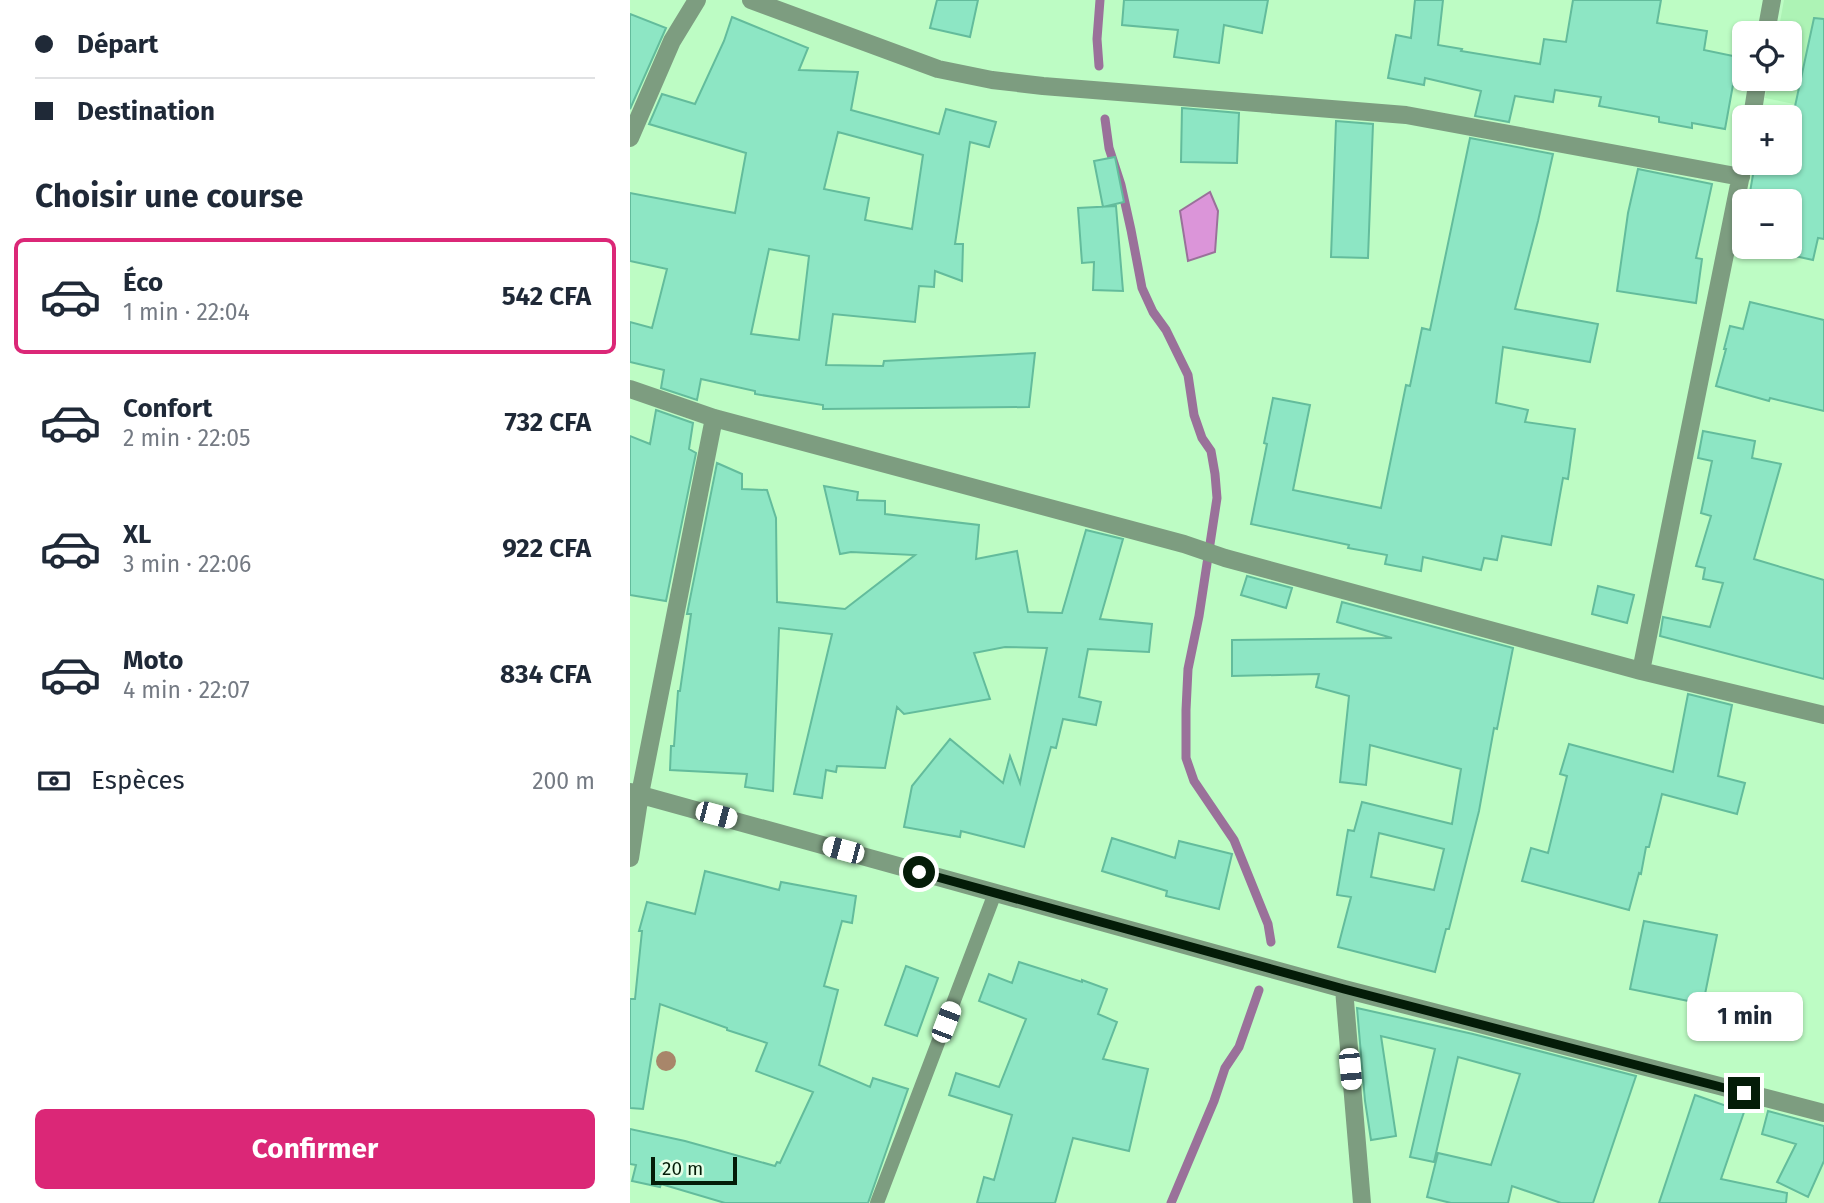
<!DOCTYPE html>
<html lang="fr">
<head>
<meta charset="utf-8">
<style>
	:root { --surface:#fff; --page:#f6f6f7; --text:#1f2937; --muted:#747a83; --line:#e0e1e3; --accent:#db2777 }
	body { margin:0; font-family:"Fira Sans",sans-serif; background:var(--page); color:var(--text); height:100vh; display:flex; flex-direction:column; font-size:26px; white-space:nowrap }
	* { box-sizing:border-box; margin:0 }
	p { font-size:23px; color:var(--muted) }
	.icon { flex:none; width:38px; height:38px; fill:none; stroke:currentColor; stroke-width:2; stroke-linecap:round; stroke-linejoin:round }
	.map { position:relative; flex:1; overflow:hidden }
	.panel { display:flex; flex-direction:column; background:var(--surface); width:630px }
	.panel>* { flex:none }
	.hud { display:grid; align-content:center; height:154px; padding:0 35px; background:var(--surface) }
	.fabs { position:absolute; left:1102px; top:21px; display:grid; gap:14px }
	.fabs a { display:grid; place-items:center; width:70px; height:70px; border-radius:10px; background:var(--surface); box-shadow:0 2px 5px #0004; font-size:35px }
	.scale { position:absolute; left:21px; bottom:18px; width:86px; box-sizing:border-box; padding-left:7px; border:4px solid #041c08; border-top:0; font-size:19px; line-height:24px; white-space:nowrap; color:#041c08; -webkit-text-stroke:5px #e6ffe8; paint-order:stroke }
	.end { position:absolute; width:32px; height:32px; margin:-16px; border:9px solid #041c08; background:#fff; box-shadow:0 0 0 4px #fff }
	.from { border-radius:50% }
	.bubble { position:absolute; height:49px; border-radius:10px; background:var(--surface); box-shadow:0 2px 5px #0004; font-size:23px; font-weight:700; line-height:49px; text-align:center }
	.car { position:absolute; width:21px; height:42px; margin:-21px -10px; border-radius:9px; box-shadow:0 0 5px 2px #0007; background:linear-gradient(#fff 24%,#345 0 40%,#fff 0 76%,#345 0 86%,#fff 0) }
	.hud b { display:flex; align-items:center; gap:24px; height:66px; font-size:26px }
	.hud b+b { border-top:2px solid var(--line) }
	.hud i { width:18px; height:18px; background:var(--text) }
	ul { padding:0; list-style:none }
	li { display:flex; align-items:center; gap:21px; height:116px; margin:0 14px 10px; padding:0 21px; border:4px solid transparent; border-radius:10px }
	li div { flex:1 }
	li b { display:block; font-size:26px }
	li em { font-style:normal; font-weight:700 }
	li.on { border-color:var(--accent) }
	li>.icon { width:63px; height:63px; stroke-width:1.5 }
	h2 { padding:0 35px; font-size:32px; line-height:84px }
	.pay { display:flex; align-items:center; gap:18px; height:77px; padding:0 35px; font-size:26px }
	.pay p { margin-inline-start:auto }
	.cta { display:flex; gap:14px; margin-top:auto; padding:14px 35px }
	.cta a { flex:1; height:80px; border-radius:10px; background:var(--accent); color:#fff; font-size:28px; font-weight:700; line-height:80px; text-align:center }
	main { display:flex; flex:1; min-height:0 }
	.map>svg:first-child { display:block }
	.built { fill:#adf3b5 }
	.water { fill:#db95d9; stroke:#9a719a; stroke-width:2 }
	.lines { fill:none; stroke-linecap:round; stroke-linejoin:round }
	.stream { stroke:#9a719a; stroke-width:9 }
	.building { fill:#8de6c4; stroke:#63bc9c; stroke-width:2; fill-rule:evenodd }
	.service { stroke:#7d9d80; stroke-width:14 }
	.minor { stroke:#7d9d80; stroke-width:18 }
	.tree { fill:#a8866a }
	.route { stroke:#041c08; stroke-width:9 }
</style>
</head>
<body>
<main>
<section class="panel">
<div class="hud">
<b><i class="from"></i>Départ</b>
<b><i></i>Destination</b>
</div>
<h2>Choisir une course</h2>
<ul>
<li class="on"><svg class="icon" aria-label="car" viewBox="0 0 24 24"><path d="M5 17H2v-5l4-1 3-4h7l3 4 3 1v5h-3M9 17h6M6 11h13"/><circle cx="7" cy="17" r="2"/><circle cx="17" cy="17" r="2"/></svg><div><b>Éco</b><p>1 min · 22:04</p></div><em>542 CFA</em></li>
<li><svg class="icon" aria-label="car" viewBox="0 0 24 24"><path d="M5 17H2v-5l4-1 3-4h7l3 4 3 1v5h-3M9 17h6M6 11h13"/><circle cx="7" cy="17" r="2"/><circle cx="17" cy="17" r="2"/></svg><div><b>Confort</b><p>2 min · 22:05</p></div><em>732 CFA</em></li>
<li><svg class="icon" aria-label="car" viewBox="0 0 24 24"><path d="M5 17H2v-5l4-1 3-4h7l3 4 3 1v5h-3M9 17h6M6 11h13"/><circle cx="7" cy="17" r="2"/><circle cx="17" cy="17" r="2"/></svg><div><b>XL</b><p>3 min · 22:06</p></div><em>922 CFA</em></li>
<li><svg class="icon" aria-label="car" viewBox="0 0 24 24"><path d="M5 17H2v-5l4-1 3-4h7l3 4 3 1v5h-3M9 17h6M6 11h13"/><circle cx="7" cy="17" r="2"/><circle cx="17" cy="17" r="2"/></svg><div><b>Moto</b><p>4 min · 22:07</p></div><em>834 CFA</em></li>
</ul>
<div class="pay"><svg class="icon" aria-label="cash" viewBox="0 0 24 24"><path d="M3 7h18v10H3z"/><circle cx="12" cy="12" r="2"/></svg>Espèces<p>200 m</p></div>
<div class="cta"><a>Confirmer</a></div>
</section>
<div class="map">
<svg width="1194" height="1203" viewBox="0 0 1194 1203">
	<rect width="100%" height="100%" fill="#bdfcc4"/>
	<path class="built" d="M 1154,0 L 1194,0 L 1194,110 L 1135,98 L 1139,79 L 1160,79 L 1160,33 L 1148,33 Z"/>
	<path class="water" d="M 580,192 L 588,211 L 585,252 L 558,261 L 550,211 Z"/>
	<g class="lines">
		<path class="stream" d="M 469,66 L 467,39 L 470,0
			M 475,119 L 479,148 L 491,185 L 501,230 L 512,288 L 523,312 L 536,330 L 558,375 L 564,415 L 572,438 L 581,451 L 585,474 L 587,498 L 569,616 L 558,669 L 556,710 L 556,758 L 564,781 L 604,840 L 638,924 L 641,942
			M 541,1203 L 584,1101 L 595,1068 L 609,1047 L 629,990"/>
	</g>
	<path class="building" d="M 307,0 L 348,0 L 340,37 L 300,28 Z
		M 494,0 L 638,0 L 632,33 L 594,25 L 589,63 L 544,57 L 548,30 L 492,25 Z
		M 785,0 L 813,0 L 808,45 L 832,49 L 831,51 L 910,64 L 914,39 L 936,42 L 943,0 L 1031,0 L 1027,23 L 1077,31 L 1074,50 L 1108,57 L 1095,129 L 1062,123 L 1062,128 L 1029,122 L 1029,117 L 969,106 L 971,97 L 925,90 L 923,102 L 885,96 L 879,122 L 845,116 L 851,91 L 795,78 L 794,85 L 758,78 L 766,35 L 781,38 Z
		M 0,14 L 36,28 L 0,109 Z
		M 102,17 L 178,48 L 169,70 L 228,72 L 221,110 L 309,134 L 316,109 L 366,122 L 359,147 L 340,142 L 325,244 L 333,244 L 332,281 L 305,271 L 304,287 L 289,286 L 285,322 L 203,314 L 196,365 L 253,366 L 254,361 L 405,353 L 399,407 L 193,409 L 193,405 L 125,394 L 125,391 L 71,379 L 67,400 L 31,388 L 34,370 L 0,362 L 0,322 L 22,328 L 37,269 L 0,261 L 0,193 L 105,213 L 116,153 L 19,124 L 32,94 L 65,104 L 94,41 ZM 208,132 L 293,155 L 282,229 L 235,220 L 239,198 L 194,189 ZM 139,249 L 179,256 L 169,340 L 121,334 Z
		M 1184,18 L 1194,19 L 1194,239 L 1188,238 L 1183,260 L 1160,255 L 1160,199 L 1120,192 L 1125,163 L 1160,163 L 1160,111 L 1164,111 Z
		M 552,108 L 609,113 L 607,163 L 551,162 Z
		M 706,121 L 743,124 L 738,258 L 701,257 Z
		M 840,138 L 923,154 L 908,221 L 885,309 L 968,324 L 960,362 L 873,347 L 866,403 L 898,410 L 895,422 L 945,429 L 938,479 L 933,478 L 921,545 L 872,536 L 867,560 L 854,558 L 851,570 L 793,557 L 791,571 L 755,564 L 757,555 L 718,548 L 719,545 L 621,524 L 637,444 L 634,443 L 643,398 L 680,405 L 663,490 L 751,508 L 776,385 L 780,386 L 792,328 L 800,330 Z
		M 485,157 L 494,202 L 473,207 L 464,161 Z
		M 1008,169 L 1082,184 L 1066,258 L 1072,259 L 1066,303 L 987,291 L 998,213 Z
		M 486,206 L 493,291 L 463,290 L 464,262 L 452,263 L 448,208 Z
		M 1120,302 L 1194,320 L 1194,411 L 1140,398 L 1139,401 L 1086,386 L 1096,349 L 1094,349 L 1100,326 L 1113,329 Z
		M 26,410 L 63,423 L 59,449 L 66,453 L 36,601 L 0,595 L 0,436 L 20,444 Z
		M 1073,431 L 1125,441 L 1122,458 L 1151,464 L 1124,559 L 1194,580 L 1194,679 L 1030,636 L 1033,617 L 1080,627 L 1093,583 L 1073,579 L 1075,568 L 1066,566 L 1081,516 L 1071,513 L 1082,461 L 1068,458 Z
		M 87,463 L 112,474 L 112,489 L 137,490 L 146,518 L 147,602 L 215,609 L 285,555 L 221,552 L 210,554 L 194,486 L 228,492 L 227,500 L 255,501 L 255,514 L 349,525 L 346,559 L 387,551 L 398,612 L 432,613 L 456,530 L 493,539 L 470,619 L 522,624 L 519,652 L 458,649 L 449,697 L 471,702 L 466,725 L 433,719 L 426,748 L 421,747 L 394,847 L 331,831 L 330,837 L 274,827 L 282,786 L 320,739 L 373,783 L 380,756 L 390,783 L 417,648 L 375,647 L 344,653 L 360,699 L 274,714 L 267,707 L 255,768 L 207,766 L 206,772 L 196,770 L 192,798 L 164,794 L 202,634 L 149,628 L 143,791 L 115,787 L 117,774 L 40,770 L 41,746 L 44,746 L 48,691 L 50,691 L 61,614 L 57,614 Z
		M 617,576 L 662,588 L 656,608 L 611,595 Z
		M 968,586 L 1004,595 L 997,623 L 962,614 Z
		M 712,602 L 883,648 L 867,729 L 864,728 L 849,811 L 819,929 L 816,929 L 805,972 L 708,947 L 721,897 L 707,895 L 718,830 L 724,831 L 732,802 L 822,824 L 831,769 L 740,745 L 736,785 L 710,782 L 719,696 L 686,687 L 689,674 L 602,676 L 602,640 L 762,638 L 707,622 ZM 749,833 L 814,849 L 804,890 L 741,877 Z
		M 1058,694 L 1102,705 L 1088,776 L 1115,783 L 1107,814 L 1032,794 L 1019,847 L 1016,847 L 1011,874 L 1009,873 L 999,910 L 892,881 L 901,848 L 918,853 L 937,776 L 930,774 L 939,744 L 1043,772 Z
		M 482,838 L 545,858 L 549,841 L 602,854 L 589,909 L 536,896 L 537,891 L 472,871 Z
		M 75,871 L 149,890 L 151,882 L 226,896 L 222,923 L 212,921 L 194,986 L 208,990 L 189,1065 L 240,1087 L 243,1078 L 278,1089 L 238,1203 L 95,1203 L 31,1184 L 30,1187 L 2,1181 L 6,1165 L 0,1164 L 0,1129 L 55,1141 L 145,1166 L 147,1162 L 150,1163 L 183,1092 L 126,1071 L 137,1043 L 97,1030 L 97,1028 L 30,1004 L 13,1109 L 0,1108 L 0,999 L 5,999 L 12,931 L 9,931 L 17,902 L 65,914 Z
		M 1014,921 L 1087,935 L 1073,1004 L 1000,989 Z
		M 389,962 L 452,982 L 452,980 L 477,989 L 468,1014 L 487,1022 L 473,1059 L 518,1069 L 499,1151 L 443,1138 L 425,1203 L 347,1203 L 354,1177 L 364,1180 L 382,1115 L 319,1095 L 326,1073 L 369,1087 L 396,1019 L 349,1001 L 359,974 L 382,983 Z
		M 276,966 L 308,978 L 287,1036 L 255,1025 Z
		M 727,1008 L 843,1034 L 1006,1076 L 963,1203 L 931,1203 L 882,1186 L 878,1203 L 821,1203 L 797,1197 L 808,1153 L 861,1165 L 890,1074 L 828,1057 L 804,1162 L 780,1157 L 805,1049 L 751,1036 L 766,1136 L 741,1140 L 735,1101 Z
		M 1065,1095 L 1114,1112 L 1091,1179 L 1157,1193 L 1156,1203 L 1029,1203 Z
		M 1138,1111 L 1194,1126 L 1194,1161 L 1178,1197 L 1147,1182 L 1166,1144 L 1132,1134 Z"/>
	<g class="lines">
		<path class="service" d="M 247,1203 L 365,893"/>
		<path class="minor" d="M 121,0 L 308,69 L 362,80 L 413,86 L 776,115 L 1111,177
			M 1136,33 L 1142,0
			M 1122,117 L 1128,79
			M 0,138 L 42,41 L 67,0
			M 0,389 L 84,418 L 554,544 L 595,558 L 1011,671 L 1194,715
			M 1011,671 L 1115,155
			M 0,792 L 714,989 L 1194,1113
			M 0,858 L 10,794 L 84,418
			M 714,989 L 732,1203"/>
	</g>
	<circle class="tree" cx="36" cy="1061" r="10"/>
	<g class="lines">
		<path class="route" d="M 289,872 L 714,989 L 1114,1093"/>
	</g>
</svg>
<div class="fabs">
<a><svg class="icon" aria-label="locate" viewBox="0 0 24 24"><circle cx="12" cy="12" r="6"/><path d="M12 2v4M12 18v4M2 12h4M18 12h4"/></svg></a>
<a>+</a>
<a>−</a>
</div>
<div class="scale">20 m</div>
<i class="end from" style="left:289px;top:872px"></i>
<i class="end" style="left:1114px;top:1093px"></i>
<div class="bubble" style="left:1057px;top:992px;width:116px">1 min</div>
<i class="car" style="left:86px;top:815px;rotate:105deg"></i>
<i class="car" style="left:213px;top:850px;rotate:285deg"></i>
<i class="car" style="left:316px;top:1022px;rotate:21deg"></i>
<i class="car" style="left:720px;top:1069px;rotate:175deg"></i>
</div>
</main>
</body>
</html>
